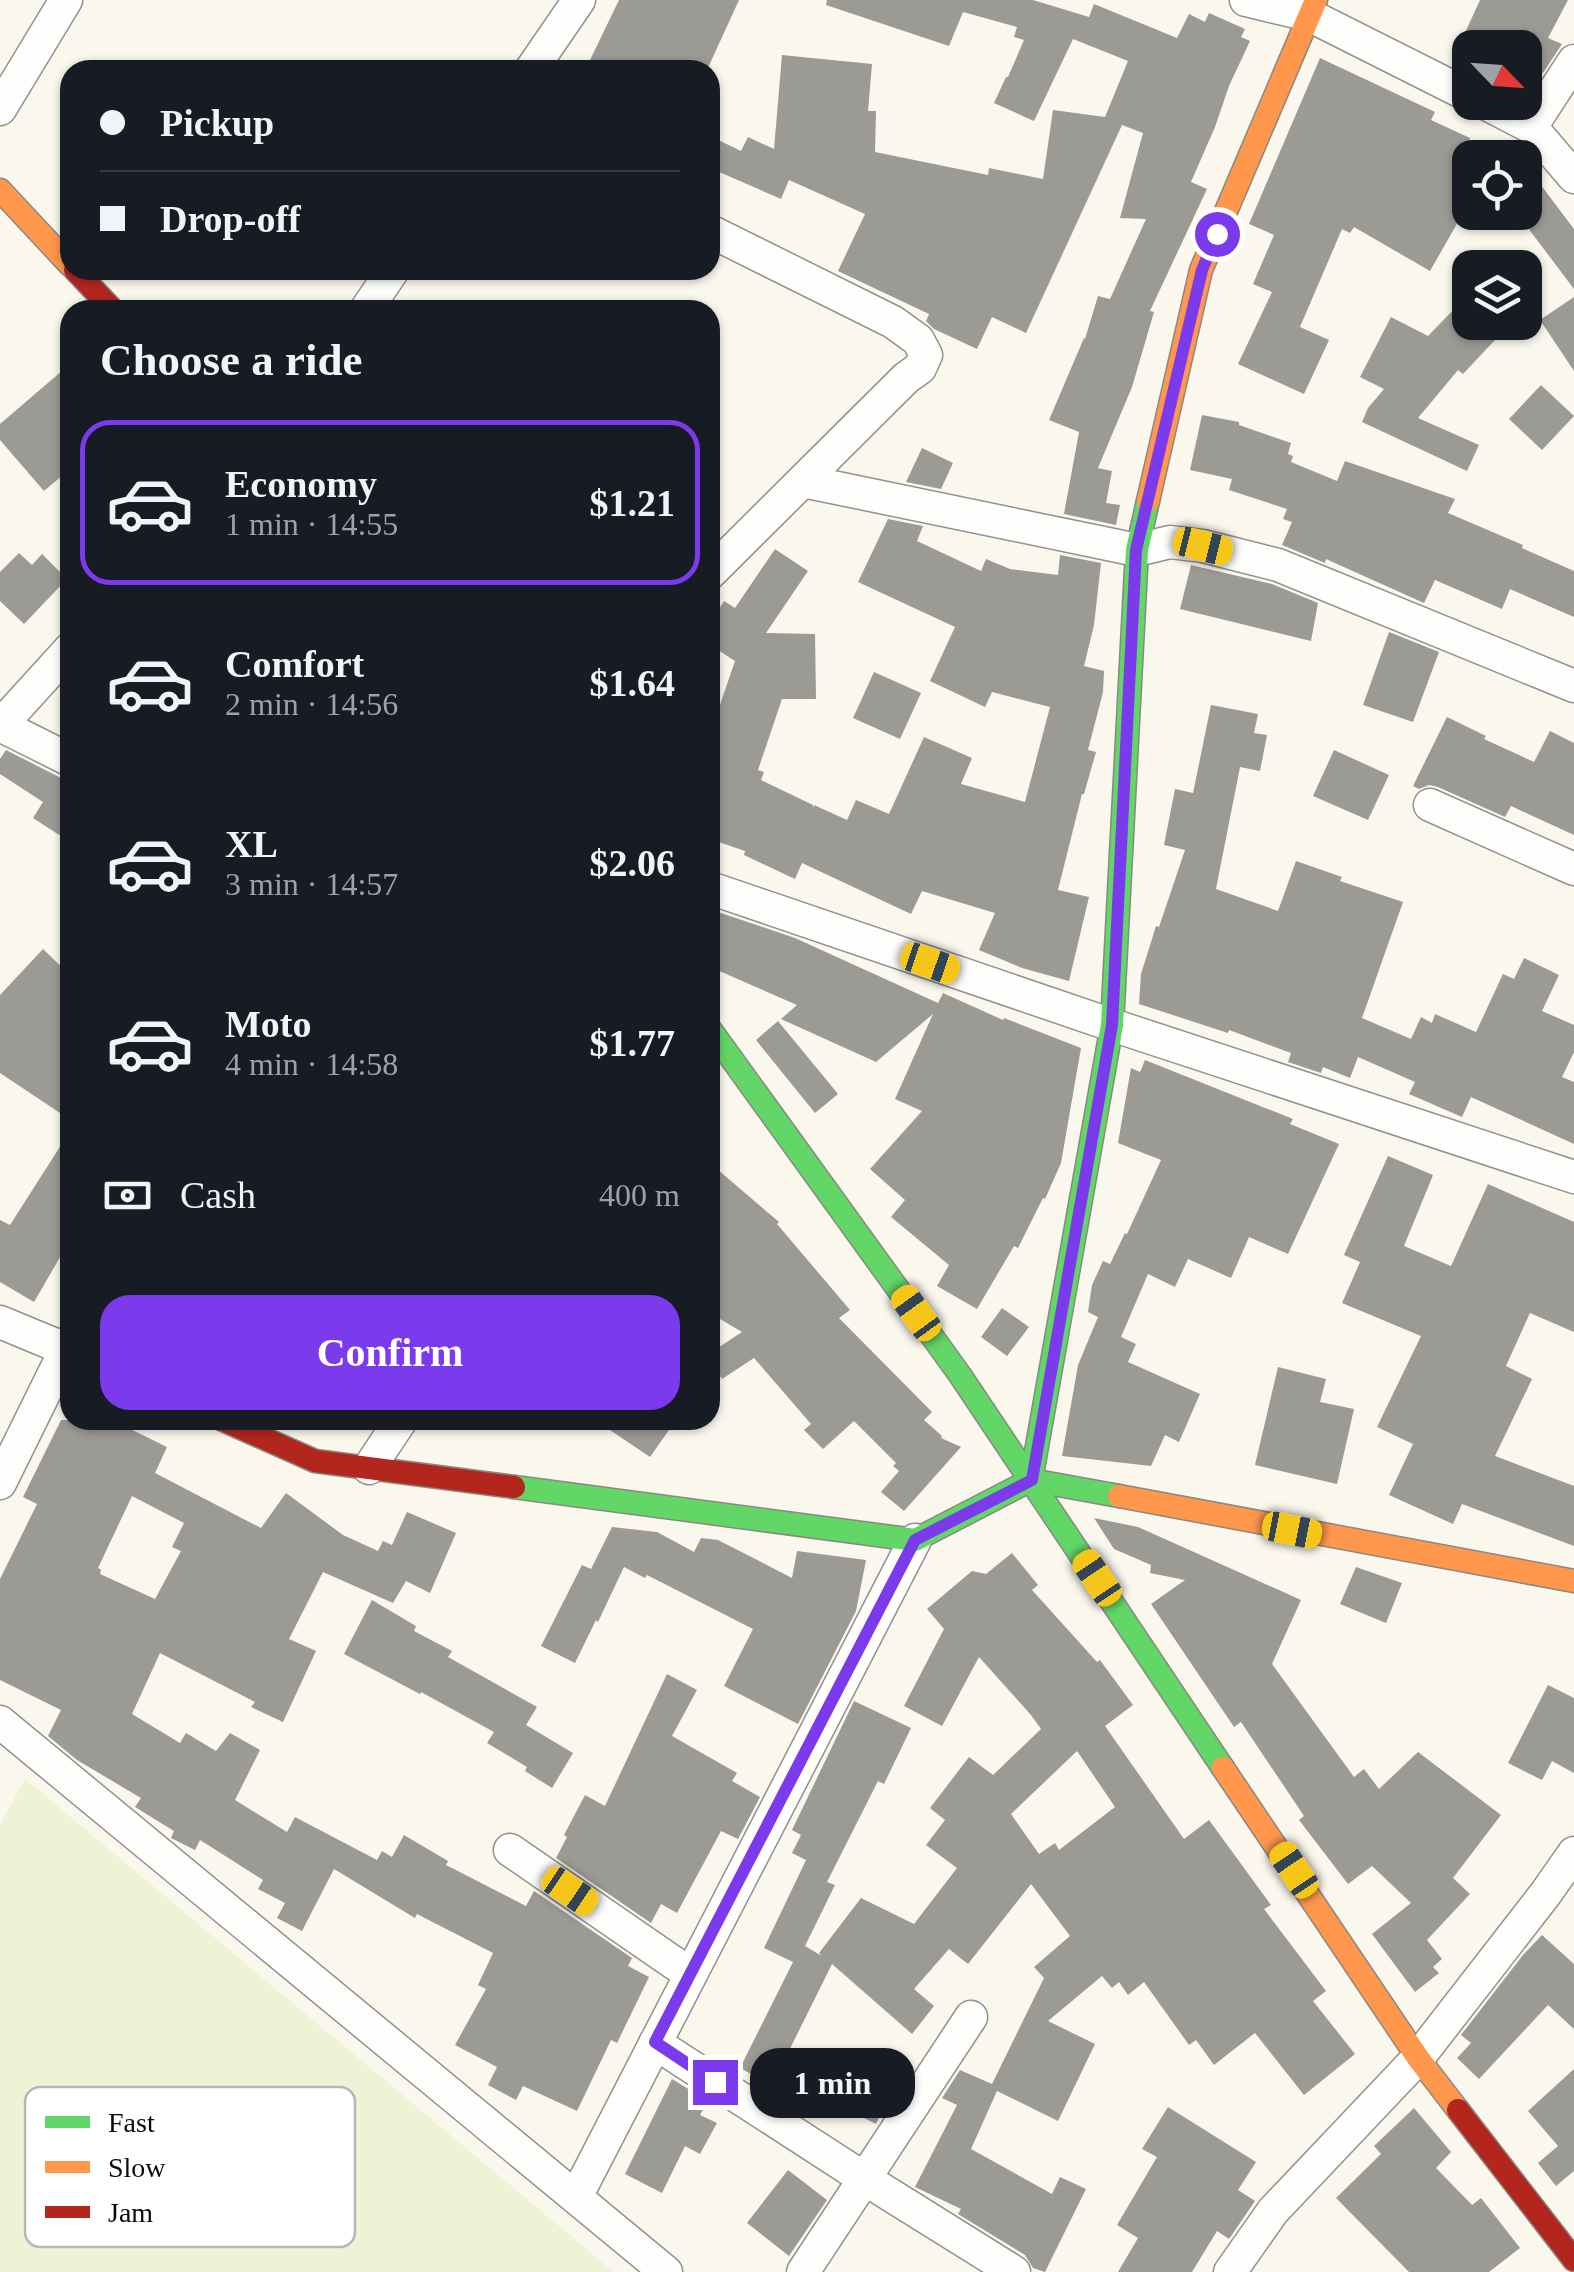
<!DOCTYPE html>
<html lang="en">
<head>
<meta charset="utf-8">
<style>
	:root { --surface:#171b24; --page:#20242c; --text:#f1f3f6; --muted:#9ea1a6; --line:#363941; --accent:#7c3aed }
	body { margin:0; font-family:Georgia,serif; background:var(--page); color:var(--text); height:100vh; display:flex; flex-direction:column; font-size:38px; white-space:nowrap }
	* { box-sizing:border-box; margin:0 }
	p { font-size:32px; color:var(--muted) }
	.icon { flex:none; width:55px; height:55px; fill:none; stroke:currentColor; stroke-width:2; stroke-linecap:round; stroke-linejoin:round }
	.map { position:relative; flex:1; overflow:hidden }
	.side { position:absolute; left:60px; top:300px; width:660px; height:1130px; display:flex; flex-direction:column; background:var(--surface); border-radius:30px; box-shadow:0 2px 8px #0004 }
	.side>* { flex:none }
	.top-card { position:absolute; left:60px; top:60px; width:660px; height:220px; border-radius:30px; box-shadow:0 2px 8px #0004; display:grid; align-content:center; height:220px; padding:0 40px; background:var(--surface) }
	.needle { width:65px; rotate:115deg }
	.fabs { position:absolute; left:1452px; top:30px; display:grid; gap:20px }
	.fabs a { display:grid; place-items:center; width:90px; height:90px; border-radius:20px; background:var(--surface); box-shadow:0 2px 8px #0004; font-size:50px }
	.end { position:absolute; width:45px; height:45px; margin:-22px; border:12px solid #7c3aed; background:#fff; box-shadow:0 0 0 5px #fff }
	.from { border-radius:50% }
	.bubble { position:absolute; height:70px; border-radius:30px; background:var(--surface); box-shadow:0 2px 8px #0004; font-size:32px; font-weight:700; line-height:70px; text-align:center }
	.car { position:absolute; width:30px; height:60px; margin:-30px -15px; border-radius:12px; box-shadow:0 0 8px 2px #0007; background:linear-gradient(#f5c518 24%,#345 0 40%,#f5c518 0 76%,#345 0 86%,#f5c518 0) }
	.top-card b { display:flex; align-items:center; gap:35px; height:95px; font-size:38px }
	.top-card b+b { border-top:2px solid var(--line) }
	.top-card i { width:25px; height:25px; background:var(--text) }
	ul { padding:0; list-style:none }
	li { display:flex; align-items:center; gap:30px; height:165px; margin:0 20px 15px; padding:0 20px; border:5px solid transparent; border-radius:30px }
	li div { flex:1 }
	li b { display:block; font-size:38px }
	li em { font-style:normal; font-weight:700 }
	li.selected { border-color:var(--accent) }
	li>.icon { width:90px; height:90px; stroke-width:1.5 }
	h2 { padding:0 40px; font-size:45px; line-height:120px }
	.pay { display:flex; align-items:center; gap:25px; height:110px; padding:0 40px; font-size:38px }
	.pay p { margin-inline-start:auto }
	.button { display:flex; gap:20px; margin-top:auto; padding:20px 40px }
	.button a { flex:1; height:115px; border-radius:30px; background:var(--accent); color:#fff; font-size:40px; font-weight:700; line-height:115px; text-align:center }
	.map>svg:first-child { display:block }
	.pitch { fill:#edf4d6 }
	.building { fill:#9c9a94; fill-rule:evenodd }
	.lines { fill:none; stroke-linecap:round; stroke-linejoin:round }
	.street-casing { stroke:#93918d; stroke-width:35 }
	.fast-casing { stroke:#898883; stroke-width:25 }
	.slow-casing { stroke:#898883; stroke-width:25 }
	.jam-casing { stroke:#898883; stroke-width:25 }
	.street { stroke:#fefefc; stroke-width:32 }
	.fast { stroke:#63d668; stroke-width:22 }
	.slow { stroke:#ff974d; stroke-width:22 }
	.jam { stroke:#b3261e; stroke-width:22 }
	.route { stroke:#7c3aed; stroke-width:12 }
	.key { fill:#fff; stroke:#b6b6b6; stroke-width:2.5 }
	.key-label { font-size:28px; fill:#0b0b0b }
</style>
</head>
<body>
<div class="map">
<svg width="1574" height="2272" viewBox="0 0 1574 2272">
	<rect width="100%" height="100%" fill="#faf7ed"/>
	<path class="pitch" d="M 25,1779 L 614,2272 L 0,2272 L 0,1825 Z"/>
	<path class="building" d="M 619,0 L 739,0 L 707,70 L 610,70 L 590,60 Z
		M 827,0 L 1033,0 L 1089,17 L 1094,4 L 1177,38 L 1189,14 L 1205,22 L 1209,13 L 1245,29 L 1241,37 L 1250,41 L 1229,86 L 1215,127 L 1191,182 L 1207,189 L 1150,311 L 1154,312 L 1132,387 L 1098,468 L 1112,471 L 1106,503 L 1120,505 L 1116,525 L 1064,514 L 1079,432 L 1049,420 L 1084,338 L 1085,339 L 1098,296 L 1110,299 L 1146,219 L 1120,218 L 1143,133 L 1122,125 L 1026,333 L 992,317 L 977,349 L 934,329 L 926,321 L 929,314 L 838,271 L 865,214 L 789,180 L 781,199 L 710,168 L 710,136 L 741,151 L 748,137 L 774,149 L 782,55 L 872,64 L 868,111 L 876,111 L 875,152 L 988,175 L 989,168 L 1043,179 L 1053,110 L 1105,117 L 1128,61 L 1073,39 L 1034,121 L 994,103 L 1006,77 L 1008,77 L 1024,40 L 1014,37 L 1017,27 L 963,12 L 949,46 L 826,5 Z
		M 1480,0 L 1568,0 L 1548,38 L 1562,44 L 1543,73 L 1525,65 L 1525,48 L 1458,48 Z
		M 1320,58 L 1435,112 L 1431,120 L 1470,138 L 1470,201 L 1430,271 L 1354,227 L 1350,233 L 1342,229 L 1300,327 L 1329,340 L 1304,394 L 1238,364 L 1272,292 L 1253,284 L 1274,235 L 1249,224 Z
		M 1525,164 L 1574,229 L 1574,289 L 1525,224 Z
		M 1574,297 L 1574,371 L 1540,320 Z
		M 1458,305 L 1470,316 L 1470,322 L 1476,322 L 1495,340 L 1463,374 L 1458,370 L 1418,418 L 1479,445 L 1467,471 L 1362,422 L 1368,408 L 1384,389 L 1360,377 L 1391,317 L 1428,336 Z
		M 70,364 L 70,469 L 44,491 L 0,440 L 0,424 Z
		M 1541,385 L 1574,416 L 1542,450 L 1509,419 Z
		M 1202,415 L 1239,422 L 1239,425 L 1291,443 L 1288,454 L 1293,456 L 1291,462 L 1337,481 L 1345,461 L 1455,499 L 1448,513 L 1523,545 L 1522,548 L 1574,571 L 1574,617 L 1510,589 L 1502,609 L 1435,580 L 1424,603 L 1326,559 L 1325,563 L 1282,545 L 1292,522 L 1283,519 L 1287,509 L 1229,490 L 1232,479 L 1190,470 Z
		M 922,448 L 953,463 L 941,489 L 906,482 Z
		M 888,519 L 923,526 L 917,541 L 981,571 L 986,559 L 1010,569 L 1058,575 L 1060,555 L 1101,563 L 1094,625 L 1084,666 L 1104,671 L 1103,692 L 1088,750 L 1096,752 L 1084,794 L 1082,794 L 1058,890 L 1089,897 L 1069,981 L 1022,968 L 979,950 L 995,913 L 922,891 L 911,914 L 802,863 L 795,879 L 744,855 L 745,851 L 710,839 L 710,734 L 735,661 L 710,645 L 710,623 L 724,601 L 735,608 L 775,549 L 808,571 L 766,633 L 815,634 L 816,699 L 782,699 L 758,770 L 764,772 L 761,780 L 813,805 L 813,808 L 814,805 L 847,820 L 856,800 L 889,814 L 924,737 L 972,758 L 961,784 L 1025,802 L 1050,707 L 992,692 L 985,707 L 930,681 L 955,627 L 858,582 Z
		M 19,553 L 32,565 L 42,554 L 67,579 L 24,624 L 0,601 L 0,572 Z
		M 1191,565 L 1272,584 L 1318,603 L 1311,641 L 1180,609 Z
		M 1389,632 L 1439,652 L 1413,722 L 1363,705 Z
		M 874,672 L 921,693 L 900,739 L 853,718 Z
		M 1211,705 L 1258,714 L 1254,733 L 1267,735 L 1260,771 L 1240,767 L 1216,889 L 1278,911 L 1296,861 L 1342,877 L 1340,881 L 1403,902 L 1362,1018 L 1411,1039 L 1421,1017 L 1432,1023 L 1435,1014 L 1476,1032 L 1503,974 L 1514,979 L 1524,958 L 1559,975 L 1542,1011 L 1574,1025 L 1574,1052 L 1562,1077 L 1574,1082 L 1574,1144 L 1471,1097 L 1462,1117 L 1409,1094 L 1415,1082 L 1358,1057 L 1350,1078 L 1323,1067 L 1321,1073 L 1288,1062 L 1291,1053 L 1229,1030 L 1228,1033 L 1139,1004 L 1141,974 L 1156,926 L 1159,927 L 1185,850 L 1164,845 L 1175,789 L 1193,793 Z
		M 1447,717 L 1486,736 L 1484,739 L 1534,762 L 1550,731 L 1574,743 L 1574,835 L 1511,806 L 1505,817 L 1438,787 L 1429,785 L 1419,789 L 1413,786 Z
		M 6,750 L 61,778 L 70,780 L 70,842 L 33,818 L 43,802 L 0,774 L 0,759 Z
		M 1334,750 L 1389,775 L 1368,820 L 1313,796 Z
		M 715,911 L 795,938 L 938,1003 L 943,993 L 1003,1020 L 1004,1018 L 1081,1048 L 1061,1163 L 1045,1199 L 1043,1198 L 1018,1248 L 1014,1246 L 977,1309 L 937,1286 L 949,1265 L 891,1217 L 905,1200 L 870,1169 L 922,1111 L 895,1099 L 933,1014 L 876,1062 L 781,1019 L 797,1005 L 710,967 L 710,921 Z
		M 43,949 L 70,975 L 70,1098 L 60,1113 L 0,1073 L 0,995 Z
		M 778,1021 L 838,1094 L 815,1113 L 756,1040 Z
		M 1145,1060 L 1293,1119 L 1290,1124 L 1339,1144 L 1288,1254 L 1249,1237 L 1231,1278 L 1188,1259 L 1175,1287 L 1148,1274 L 1121,1337 L 1136,1344 L 1128,1362 L 1200,1394 L 1179,1442 L 1165,1435 L 1151,1466 L 1062,1456 L 1078,1365 L 1098,1317 L 1088,1312 L 1092,1285 L 1103,1261 L 1110,1264 L 1125,1233 L 1127,1234 L 1161,1160 L 1118,1143 L 1131,1068 L 1140,1072 Z
		M 70,1131 L 70,1240 L 34,1302 L 0,1282 L 0,1220 L 10,1225 Z
		M 1388,1156 L 1433,1175 L 1404,1246 L 1451,1266 L 1488,1184 L 1574,1222 L 1574,1332 L 1530,1313 L 1506,1366 L 1532,1379 L 1495,1456 L 1574,1486 L 1574,1546 L 1462,1504 L 1453,1524 L 1389,1495 L 1413,1444 L 1377,1427 L 1421,1336 L 1342,1303 L 1360,1262 L 1344,1255 Z
		M 710,1163 L 779,1222 L 777,1224 L 850,1310 L 839,1318 L 932,1412 L 924,1420 L 942,1436 L 941,1438 L 961,1447 L 904,1511 L 881,1492 L 899,1471 L 893,1466 L 896,1463 L 854,1421 L 823,1449 L 804,1430 L 811,1424 L 754,1358 L 722,1379 L 710,1362 L 710,1353 L 742,1332 L 710,1313 Z
		M 1002,1308 L 1029,1327 L 1007,1356 L 981,1337 Z
		M 1278,1367 L 1326,1379 L 1320,1402 L 1354,1409 L 1337,1484 L 1255,1465 Z
		M 61,1420 L 112,1420 L 167,1447 L 155,1473 L 261,1528 L 286,1493 L 343,1535 L 378,1551 L 383,1541 L 392,1545 L 407,1512 L 456,1533 L 430,1593 L 406,1581 L 393,1603 L 323,1572 L 289,1639 L 316,1651 L 283,1722 L 251,1707 L 255,1702 L 160,1653 L 132,1714 L 180,1743 L 186,1733 L 216,1751 L 230,1733 L 260,1750 L 235,1800 L 287,1832 L 295,1817 L 377,1860 L 382,1851 L 392,1857 L 404,1835 L 448,1861 L 446,1865 L 526,1906 L 534,1891 L 632,1958 L 628,1966 L 649,1977 L 617,2043 L 611,2040 L 577,2111 L 523,2086 L 516,2100 L 488,2085 L 497,2067 L 455,2045 L 486,1989 L 478,1985 L 493,1953 L 417,1914 L 415,1918 L 334,1869 L 302,1931 L 277,1918 L 285,1903 L 258,1889 L 263,1880 L 200,1840 L 195,1850 L 171,1838 L 174,1831 L 135,1807 L 141,1798 L 77,1760 L 48,1736 L 61,1710 L 0,1680 L 0,1579 L 37,1504 L 23,1497 ZM 132,1496 L 184,1523 L 172,1547 L 181,1551 L 155,1599 L 100,1574 L 101,1570 L 98,1568 Z
		M 595,1420 L 676,1420 L 650,1457 Z
		M 1094,1518 L 1138,1527 L 1301,1600 L 1272,1664 L 1354,1777 L 1364,1769 L 1379,1789 L 1418,1752 L 1501,1815 L 1453,1878 L 1470,1894 L 1427,1940 L 1442,1959 L 1433,1967 L 1439,1973 L 1415,1992 L 1372,1934 L 1411,1903 L 1372,1866 L 1348,1884 L 1299,1820 L 1304,1816 L 1241,1722 L 1234,1727 L 1151,1604 L 1185,1580 L 1150,1573 L 1151,1565 L 1114,1549 Z
		M 612,1527 L 657,1532 L 694,1552 L 701,1538 L 718,1540 L 792,1578 L 797,1551 L 866,1560 L 856,1611 L 798,1724 L 724,1686 L 753,1629 L 647,1575 L 645,1578 L 624,1567 L 598,1622 L 596,1620 L 575,1663 L 541,1646 L 582,1565 L 591,1569 Z
		M 1012,1553 L 1038,1585 L 1032,1590 L 1097,1662 L 1100,1660 L 1133,1705 L 1105,1726 L 1184,1839 L 1209,1820 L 1271,1905 L 1264,1909 L 1326,1991 L 1313,2001 L 1355,2054 L 1304,2095 L 1255,2033 L 1214,2065 L 1196,2040 L 1189,2045 L 1144,1982 L 1128,1995 L 1119,1982 L 1112,1988 L 1102,1976 L 1048,2021 L 1095,2044 L 1058,2121 L 997,2091 L 971,2149 L 1052,2194 L 1060,2177 L 1086,2189 L 1045,2272 L 1033,2268 L 1025,2255 L 958,2214 L 961,2209 L 915,2187 L 957,2105 L 942,2098 L 960,2070 L 992,2084 L 1044,1978 L 1034,1967 L 1070,1936 L 1031,1884 L 968,1964 L 949,1949 L 914,1989 L 934,2006 L 912,2034 L 832,1964 L 772,2085 L 740,2068 L 793,1962 L 764,1948 L 806,1860 L 792,1853 L 801,1835 L 792,1830 L 854,1701 L 911,1728 L 884,1784 L 878,1781 L 827,1882 L 835,1885 L 805,1946 L 822,1956 L 819,1953 L 861,1898 L 914,1924 L 957,1868 L 926,1845 L 945,1820 L 930,1808 L 969,1757 L 993,1775 L 1041,1729 L 1031,1715 L 979,1657 L 942,1726 L 904,1706 L 944,1629 L 927,1609 L 972,1571 L 986,1574 ZM 1077,1751 L 1115,1807 L 1059,1850 L 1055,1843 L 1039,1854 L 1011,1814 Z
		M 1356,1567 L 1402,1583 L 1386,1623 L 1340,1604 Z
		M 372,1600 L 416,1626 L 414,1631 L 452,1651 L 448,1657 L 537,1707 L 526,1725 L 573,1753 L 552,1788 L 525,1771 L 527,1767 L 487,1743 L 494,1732 L 421,1692 L 420,1694 L 344,1654 Z
		M 667,1674 L 697,1690 L 672,1736 L 737,1773 L 732,1781 L 760,1797 L 738,1839 L 721,1831 L 677,1913 L 661,1904 L 651,1923 L 556,1858 L 567,1837 L 564,1835 L 585,1795 L 605,1806 Z
		M 1548,1685 L 1574,1698 L 1574,1773 L 1552,1761 L 1542,1780 L 1508,1763 Z
		M 1542,1935 L 1574,1964 L 1574,2029 L 1548,2005 L 1479,2079 L 1457,2058 L 1471,2043 L 1461,2035 L 1523,1955 Z
		M 858,2061 L 891,2093 L 876,2124 L 836,2104 Z
		M 1574,2069 L 1574,2171 L 1556,2186 L 1538,2163 L 1558,2146 L 1528,2111 Z
		M 672,2079 L 708,2101 L 700,2115 L 717,2123 L 700,2154 L 685,2146 L 662,2193 L 625,2174 Z
		M 1168,2107 L 1256,2162 L 1238,2190 L 1255,2201 L 1229,2239 L 1217,2231 L 1192,2272 L 1118,2272 L 1138,2238 L 1117,2225 L 1157,2157 L 1142,2149 Z
		M 1414,2108 L 1451,2152 L 1436,2168 L 1472,2205 L 1481,2198 L 1520,2248 L 1489,2272 L 1409,2272 L 1336,2198 L 1381,2154 L 1374,2146 Z
		M 788,2170 L 827,2200 L 789,2256 L 747,2223 Z"/>
	<g class="lines">
		<g class="street-casing">
			<path id="street" d="M 1246,0 L 1309,15 L 1470,96
				M 531,70 L 579,0
				M 1483,102 L 1531,127 L 1574,177
				M 0,109 L 66,0
				M 1531,127 L 1574,61
				M 710,231 L 893,322 L 918,340 L 926,355 L 920,368 L 906,378 L 710,573
				M 366,310 L 393,270
				M 803,481 L 1137,550 L 1170,542 L 1203,546 L 1278,565 L 1574,686
				M 0,725 L 70,760
				M 0,726 L 70,649
				M 1430,805 L 1574,869
				M 710,888 L 1112,1025 L 1574,1177
				M 0,1322 L 70,1351
				M 369,1468 L 401,1420
				M 0,1483 L 70,1341
				M 0,1722 L 666,2272
				M 510,1850 L 690,1974
				M 655,2043 L 865,2179 L 1014,2272
				M 576,2197 L 915,1540
				M 803,2272 L 971,2017
				M 1230,2272 L 1273,2211 L 1418,2058 L 1546,1893 L 1574,1853"/>
		</g>
		<g class="fast-casing">
			<path id="fast" d="M 710,1029 L 960,1375 L 1223,1768
				M 1031,1480 L 1112,1025 L 1137,550 L 1148,501
				M 514,1487 L 915,1540 L 1031,1480 L 1119,1496"/>
		</g>
		<g class="slow-casing">
			<path id="slow" d="M 0,190 L 70,265
				M 1148,501 L 1201,270 L 1316,0
				M 1119,1496 L 1574,1581
				M 1223,1768 L 1418,2058 L 1458,2110"/>
		</g>
		<g class="jam-casing">
			<path id="jam" d="M 75,270 L 113,310
				M 223,1420 L 315,1461 L 514,1487
				M 1458,2110 L 1574,2260"/>
		</g>
		<use href="#street" class="street"/>
		<use href="#fast" class="fast"/>
		<use href="#slow" class="slow"/>
		<use href="#jam" class="jam"/>
	</g>
	<g class="lines">
		<path class="route" d="M 715,2082 L 655,2042 L 915,1540 L 1032,1480 L 1112,1025 L 1136,550 L 1202,270 L 1217,234"/>
	</g>
	<rect x="25" y="2087" width="330" height="160" rx="15" class="key"/>
	<rect x="45" y="2116" width="45" height="12" fill="#63d668"/>
	<rect x="45" y="2161" width="45" height="12" fill="#ff974d"/>
	<rect x="45" y="2206" width="45" height="12" fill="#b3261e"/>
	<g class="key-label">
		<text x="108" y="2132">Fast</text>
		<text x="108" y="2177">Slow</text>
		<text x="108" y="2222">Jam</text>
	</g>
</svg>
<div class="fabs">
<a><svg class="needle" viewBox="-14 -14 28 28"><path d="M0-13l5 13h-10z" fill="#e53935"/><path d="M0 13l5-13h-10z" fill="#9ea1a6"/></svg></a>
<a><svg class="icon" aria-label="locate" viewBox="0 0 24 24"><circle cx="12" cy="12" r="6"/><path d="M12 2v4M12 18v4M2 12h4M18 12h4"/></svg></a>
<a><svg class="icon" aria-label="layers" viewBox="0 0 24 24"><path d="M12 4l9 5-9 5-9-5zM3 14l9 5 9-5"/></svg></a>
</div>
<i class="end from" style="left:1217px;top:234px"></i>
<i class="end" style="left:715px;top:2082px"></i>
<div class="bubble" style="left:750px;top:2048px;width:165px">1 min</div>
<i class="car" style="left:1203px;top:546px;rotate:104deg"></i>
<i class="car" style="left:930px;top:963px;rotate:109deg"></i>
<i class="car" style="left:916px;top:1313px;rotate:324deg"></i>
<i class="car" style="left:1292px;top:1530px;rotate:101deg"></i>
<i class="car" style="left:1097px;top:1578px;rotate:326deg"></i>
<i class="car" style="left:1294px;top:1870px;rotate:326deg"></i>
<i class="car" style="left:570px;top:1891px;rotate:124deg"></i>
<div class="top-card">
<b><i class="from"></i>Pickup</b>
<b><i></i>Drop-off</b>
</div>
<section class="side">
<h2>Choose a ride</h2>
<ul>
<li class="selected"><svg class="icon" aria-label="car" viewBox="0 0 24 24"><path d="M5 17H2v-5l4-1 3-4h7l3 4 3 1v5h-3M9 17h6M6 11h13"/><circle cx="7" cy="17" r="2"/><circle cx="17" cy="17" r="2"/></svg><div><b>Economy</b><p>1 min · 14:55</p></div><em>$1.21</em></li>
<li><svg class="icon" aria-label="car" viewBox="0 0 24 24"><path d="M5 17H2v-5l4-1 3-4h7l3 4 3 1v5h-3M9 17h6M6 11h13"/><circle cx="7" cy="17" r="2"/><circle cx="17" cy="17" r="2"/></svg><div><b>Comfort</b><p>2 min · 14:56</p></div><em>$1.64</em></li>
<li><svg class="icon" aria-label="car" viewBox="0 0 24 24"><path d="M5 17H2v-5l4-1 3-4h7l3 4 3 1v5h-3M9 17h6M6 11h13"/><circle cx="7" cy="17" r="2"/><circle cx="17" cy="17" r="2"/></svg><div><b>XL</b><p>3 min · 14:57</p></div><em>$2.06</em></li>
<li><svg class="icon" aria-label="car" viewBox="0 0 24 24"><path d="M5 17H2v-5l4-1 3-4h7l3 4 3 1v5h-3M9 17h6M6 11h13"/><circle cx="7" cy="17" r="2"/><circle cx="17" cy="17" r="2"/></svg><div><b>Moto</b><p>4 min · 14:58</p></div><em>$1.77</em></li>
</ul>
<div class="pay"><svg class="icon" aria-label="cash" viewBox="0 0 24 24"><path d="M3 7h18v10H3z"/><circle cx="12" cy="12" r="2"/></svg>Cash<p>400 m</p></div>
<div class="button"><a>Confirm</a></div>
</section>
</div>
</body>
</html>
